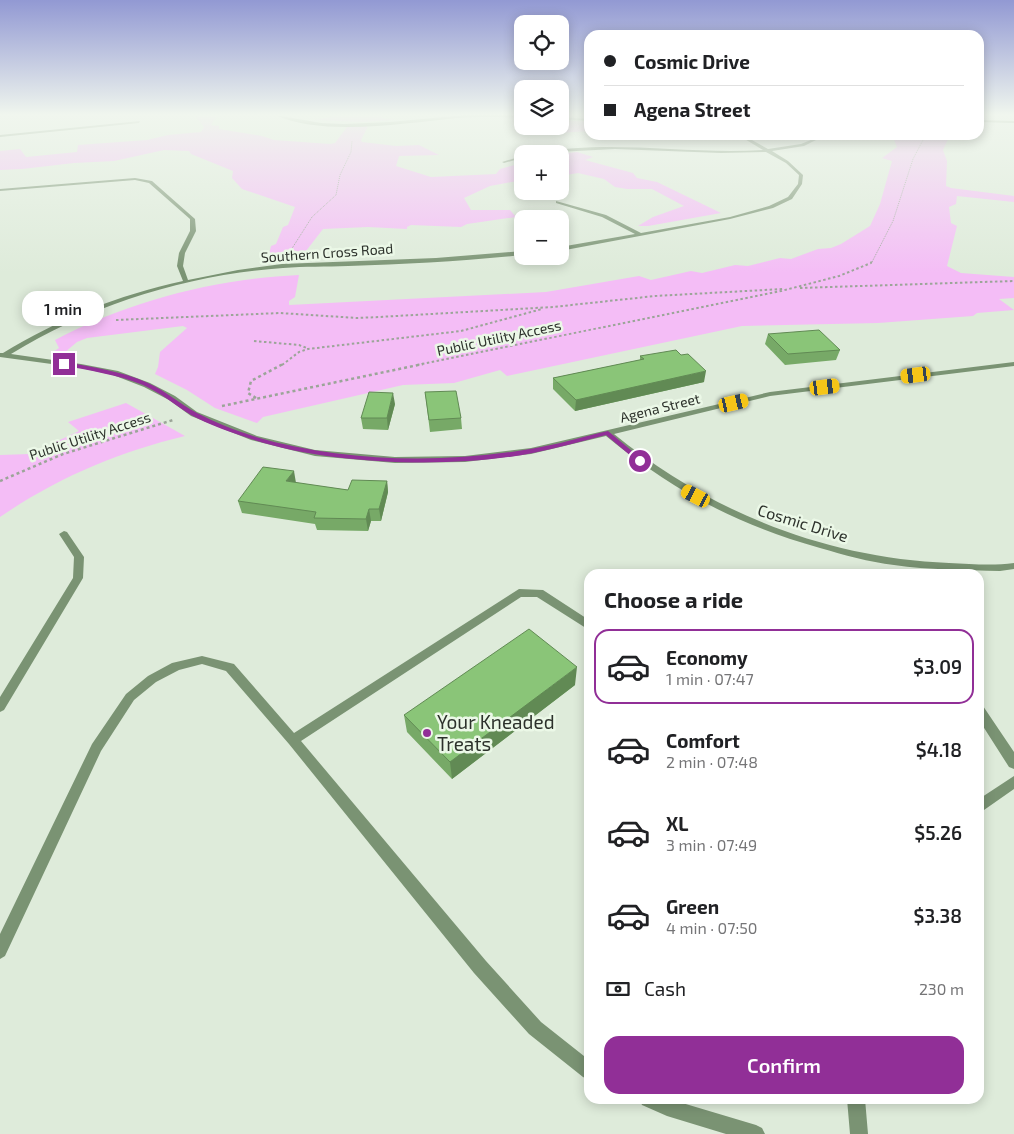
<!DOCTYPE html>
<html lang="en">
<head>
<meta charset="utf-8">
<style>
	:root { --surface:#fff; --page:#f2f2f2; --text:#202124; --muted:#757577; --line:#e0e0e0; --accent:#912f97 }
	body { margin:0; font-family:"Exo 2",sans-serif; background:var(--page); color:var(--text); height:100vh; display:flex; flex-direction:column; font-size:19px; white-space:nowrap }
	* { box-sizing:border-box; margin:0 }
	p { font-size:16px; color:var(--muted) }
	.icon { flex:none; width:28px; height:28px; fill:none; stroke:currentColor; stroke-width:2; stroke-linecap:round; stroke-linejoin:round }
	.map { position:relative; flex:1; overflow:hidden }
	.drawer { position:absolute; left:584px; top:569px; width:400px; height:535px; display:flex; flex-direction:column; background:var(--surface); border-radius:15px; box-shadow:0 2px 12px #0003 }
	.drawer>* { flex:none }
	.guide { position:absolute; left:584px; top:30px; width:400px; height:110px; border-radius:15px; box-shadow:0 2px 12px #0003; display:grid; align-content:center; height:110px; padding:0 20px; background:var(--surface) }
	.controls { position:absolute; left:514px; top:15px; display:grid; gap:10px }
	.controls a { display:grid; place-items:center; width:55px; height:55px; border-radius:10px; background:var(--surface); box-shadow:0 2px 12px #0003; font-size:25px }
	.end { position:absolute; width:22px; height:22px; margin:-11px; border:6px solid #912f97; background:#fff; box-shadow:0 0 0 2px #fff }
	.from { border-radius:50% }
	.bubble { position:absolute; height:35px; border-radius:15px; background:var(--surface); box-shadow:0 2px 12px #0003; font-size:16px; font-weight:600; line-height:35px; text-align:center }
	.car { position:absolute; width:15px; height:30px; margin:-15px -8px; border-radius:6px; box-shadow:0 0 4px 1px #0007; background:linear-gradient(#f5c518 24%,#345 0 40%,#f5c518 0 76%,#345 0 86%,#f5c518 0) }
	.guide b { display:flex; align-items:center; gap:18px; height:48px; font-size:19px }
	.guide b+b { border-top:1px solid var(--line) }
	.guide i { width:12px; height:12px; background:var(--text) }
	ul { padding:0; list-style:none }
	li { display:flex; align-items:center; gap:15px; height:75px; margin:0 10px 8px; padding:0 10px; border:2px solid transparent; border-radius:15px }
	li div { flex:1 }
	li b { display:block; font-size:19px }
	li em { font-style:normal; font-weight:600 }
	li.selected { border-color:var(--accent) }
	li>.icon { width:45px; height:45px; stroke-width:1.5 }
	h2 { padding:0 20px; font-size:22px; line-height:60px }
	.pay { display:flex; align-items:center; gap:12px; height:55px; padding:0 20px; font-size:19px }
	.pay p { margin-inline-start:auto }
	.button { display:flex; gap:10px; margin-top:auto; padding:10px 20px }
	.button a { flex:1; height:58px; border-radius:15px; background:var(--accent); color:#fff; font-size:20px; font-weight:600; line-height:58px; text-align:center }
	.map>svg:first-child { display:block }
	.green { fill:#f4bdf6 }
	.lines { fill:none; stroke-linecap:round; stroke-linejoin:round }
	.path-far2 { stroke:#9ba598; stroke-width:1; stroke-dasharray:1 1; stroke-linecap:butt }
	.path-far1 { stroke:#9ba598; stroke-width:2; stroke-dasharray:2.5 2.5; stroke-linecap:butt }
	.path { stroke:#9ba598; stroke-width:2.5; stroke-dasharray:3 3; stroke-linecap:butt }
	.street { fill:#7a9373; fill-rule:evenodd }
	.secondary { fill:#476b3c; fill-rule:evenodd }
	.wall { fill:#77a967 }
	.shaded-wall { fill:#618a54 }
	.building { fill:#8ac578; stroke:#618a54 }
	.route { fill:#912f97 }
	.poi-dot { fill:#912f97; stroke:#ebf8e7; stroke-width:2 }
	.labels { text-anchor:middle; stroke-width:5; stroke-linejoin:round; paint-order:stroke }
	.far-street-label { font-size:14px; fill:#2c312b; stroke:#ebf8e7 }
	.street-label { font-size:16px; fill:#2c312b; stroke:#ebf8e7 }
	.near-poi-label { font-size:19px; fill:#2c312b; stroke:#ebf8e7; text-anchor:start }
</style>
</head>
<body>
<div class="map">
<svg width="1014" height="1134" viewBox="0 0 1014 1134">
	<rect width="100%" height="100%" fill="#deebda"/>
	<path class="green" d="M 200,115 L 225,115 L 216,117 L 211,125 L 219,126 L 219,129 L 262,136 L 274,140 L 330,144 L 335,143 L 347,127 L 368,126 L 361,140 L 362,142 L 396,146 L 419,145 L 439,155 L 399,156 L 396,166 L 431,177 L 496,174 L 500,169 L 522,163 L 522,180 L 490,186 L 464,198 L 471,210 L 510,210 L 516,217 L 467,224 L 461,227 L 411,225 L 407,227 L 407,229 L 368,227 L 323,229 L 299,260 L 267,262 L 271,246 L 276,244 L 283,227 L 288,225 L 295,207 L 242,189 L 232,178 L 233,171 L 191,154 L 189,151 L 164,150 L 114,161 L 74,163 L 22,169 L 0,170 L 0,151 L 20,149 L 26,157 L 77,152 L 78,145 L 147,140 L 168,135 L 201,132 L 204,127 L 196,117 Z
		M 339,115 L 383,115 L 382,118 L 394,120 L 362,122 L 315,120 Z
		M 563,120 L 589,122 L 589,131 L 557,133 L 550,127 L 560,126 L 560,122 Z
		M 892,135 L 950,135 L 943,150 L 947,161 L 946,186 L 951,188 L 1014,196 L 1014,202 L 957,196 L 956,204 L 949,207 L 951,223 L 957,226 L 947,266 L 961,273 L 1014,277 L 1014,298 L 999,299 L 1014,310 L 977,313 L 973,316 L 878,323 L 742,326 L 507,376 L 500,370 L 454,383 L 403,385 L 263,417 L 257,423 L 215,408 L 187,390 L 155,374 L 158,367 L 160,352 L 187,328 L 183,326 L 87,338 L 77,342 L 64,353 L 53,352 L 59,348 L 55,340 C 130,301 214,279 299,275 L 295,297 L 289,301 L 289,305 L 546,292 L 639,276 L 651,280 L 691,271 L 702,273 L 735,265 L 748,266 L 780,258 L 791,259 L 818,249 L 831,248 L 841,244 L 870,226 L 880,204 L 892,161 L 882,158 L 897,147 Z
		M 577,152 L 593,157 L 585,160 L 633,173 L 637,178 L 657,182 L 721,213 L 648,226 L 638,226 L 653,217 L 684,206 L 652,189 L 627,189 L 615,187 L 604,179 L 578,173 L 560,176 L 560,154 Z
		M 126,403 L 185,436 C 118,452 57,478 0,517 L 0,455 L 30,454 L 79,431 L 68,422 Z"/>
	<g class="lines">
		<path class="path-far2" d="M 291,250 L 312,217 L 336,195 L 340,175 L 351,152 L 352,141
			M 872,262 L 893,221 L 913,159 L 923,140 L 922,135"/>
		<path class="path-far1" d="M 800,288 L 1014,281
			M 116,320 L 280,313 L 357,318 L 379,317 L 553,307 L 655,296 L 783,289
			M 254,341 L 299,345 L 307,348
			M 282,365 L 299,352 L 308,349 L 461,331 L 542,309
			M 417,365 L 781,291 L 839,276 L 871,263 L 872,260"/>
		<path class="path" d="M 256,398 L 248,393 L 251,381 L 283,364
			M 222,406 L 423,364
			M 0,481 L 63,454 L 173,420"/>
		<path class="street" d="M 275,115 L 321,123 L 344,124 L 390,122 L 465,115 L 522,115 L 522,117 C 501,118 479,116 457,118 C 405,123 324,137 275,115 Z
			M 560,117 L 589,119 L 589,121 L 560,119 Z
			M 140,121 L 139,123 L 0,137 L 0,135 Z
			M 738,135 L 743,135 L 768,149 L 801,144 L 818,137 L 818,139 L 804,146 L 772,151 L 788,161 L 803,175 L 802,184 L 792,199 L 773,208 L 730,219 L 560,251 L 560,247 L 635,234 L 602,217 L 556,203 L 556,201 L 606,215 L 641,233 L 730,217 L 769,206 L 788,197 L 798,184 L 799,175 L 786,163 L 766,152 L 721,153 L 615,149 L 538,153 C 612,139 688,155 763,150 Z
			M 522,156 L 522,158 L 504,163 L 502,162 Z
			M 135,178 L 152,181 L 195,219 L 196,231 L 185,253 L 183,266 L 188,280 L 238,270 L 282,264 L 436,258 L 522,251 L 522,255 C 465,261 406,264 348,266 C 326,267 305,266 283,268 C 187,275 93,304 11,354 L 81,364 L 118,371 L 150,383 L 175,396 L 197,412 L 257,436 L 315,450 L 395,457 L 465,456 L 531,448 L 770,392 L 1014,362 L 1014,366 L 770,396 L 614,434 C 710,512 825,558 949,563 C 971,564 993,566 1014,563 L 1014,569 L 1000,571 C 965,570 929,570 894,565 C 869,562 844,555 820,548 C 736,524 673,491 606,436 L 531,454 L 465,462 L 395,463 L 315,456 L 251,440 L 191,416 L 169,400 L 144,387 L 113,375 L 81,368 L 0,357 L 0,353 L 3,353 C 59,319 118,295 183,281 L 177,266 L 179,253 L 190,231 L 190,219 L 149,183 L 135,180 L 0,191 L 0,189 Z
			M 64,531 L 67,532 L 84,557 L 83,578 L 4,710 L 0,712 L 0,697 L 73,578 L 74,557 L 59,534 Z
			M 519,589 L 543,590 L 589,620 L 589,630 L 537,597 L 521,597 L 301,741 L 486,961 L 541,1022 L 589,1060 L 589,1080 L 583,1077 L 529,1034 L 474,973 L 289,744 L 226,671 L 202,664 L 179,670 L 156,682 L 134,700 L 101,751 L 5,956 L 0,959 L 0,934 L 92,744 L 126,694 L 148,676 L 172,663 L 202,656 L 234,664 L 294,733 Z
			M 979,705 L 983,706 L 1014,752 L 1014,769 L 1009,767 L 979,720 Z
			M 1014,776 L 1014,789 L 984,810 L 979,812 L 979,799 Z
			M 639,1099 L 669,1099 L 756,1125 L 762,1128 L 765,1134 L 726,1134 L 667,1116 L 642,1105 Z
			M 847,1099 L 865,1099 L 868,1134 L 850,1134 Z"/>
		<path class="secondary" d="M 979,120 L 1014,121 L 1014,123 L 979,122 Z"/>
	</g>
	<path class="wall" d="M 768,334 L 840,350 L 836,360 L 785,365 L 765,344 Z
		M 640,356 L 704,382 L 575,411 L 553,389 L 553,378 L 640,360 Z
		M 425,392 L 461,418 L 462,429 L 430,432 Z
		M 395,404 L 388,430 L 363,429 L 361,418 Z
		M 387,481 L 388,492 L 381,521 L 371,521 L 368,531 L 317,530 L 315,524 L 242,513 L 238,501 L 296,483 L 348,490 Z
		M 575,685 L 452,779 L 407,732 L 404,715 Z"/>
	<path class="shaded-wall" d="M 706,371 L 704,382 L 575,411 L 576,400 Z
		M 393,393 L 395,404 L 388,430 L 387,418 Z
		M 294,471 L 296,483 L 286,481 Z
		M 387,481 L 388,492 L 381,521 L 379,509 Z
		M 369,509 L 371,521 L 368,531 L 366,519 Z
		M 577,667 L 575,685 L 452,779 L 450,762 Z"/>
	<path class="building" d="M 819,330 L 840,350 L 788,354 L 768,334 Z
		M 676,350 L 681,355 L 688,354 L 706,371 L 576,400 L 553,378 L 644,359 L 640,356 Z
		M 456,391 L 461,418 L 429,420 L 425,392 Z
		M 369,392 L 393,393 L 387,418 L 361,418 Z
		M 263,467 L 294,471 L 286,481 L 348,490 L 352,480 L 387,481 L 379,509 L 369,509 L 366,519 L 314,518 L 316,512 L 238,501 Z
		M 529,629 L 577,667 L 450,762 L 404,715 Z"/>
	<linearGradient id="sky" x2="0" y2="1"><stop stop-color="#9299d3"/><stop offset="0.42" stop-color="#f0f6ee"/><stop offset="1" stop-color="#f0f6ee" stop-opacity="0"/></linearGradient>
	<rect width="1014" height="273" fill="url(#sky)"/>
	<path class="route" d="M 64,362 C 93,367 121,371 148,383 C 166,391 180,404 197,413 C 214,422 237,431 256,437 C 342,462 443,464 530,449 C 556,445 582,437 608,431 L 644,461 L 638,462 L 606,435 C 582,441 557,448 533,453 C 452,469 329,465 251,439 C 233,433 207,424 191,415 C 175,405 161,393 143,385 C 116,374 90,371 62,365 Z"/>
	<circle class="poi-dot" cx="427" cy="733" r="5"/>
	<g class="labels">
		<g class="far-street-label">
			<text transform="translate(327 253) rotate(-4)" y="5">Southern Cross Road</text>
			<text transform="translate(499 338) rotate(-12)" y="5">Public Utility Access</text>
			<text transform="translate(660 408) rotate(-14)" y="5">Agena Street</text>
			<text transform="translate(90 436) rotate(-18)" y="5">Public Utility Access</text>
		</g>
		<g class="street-label">
			<text transform="translate(803 523) rotate(17)" y="6">Cosmic Drive</text>
		</g>
		<g class="near-poi-label">
			<text x="437" y="729">Your Kneaded<tspan x="437" dy="22">Treats</tspan></text>
		</g>
	</g>
</svg>
<div class="controls">
<a><svg class="icon" aria-label="locate" viewBox="0 0 24 24"><circle cx="12" cy="12" r="6"/><path d="M12 2v4M12 18v4M2 12h4M18 12h4"/></svg></a>
<a><svg class="icon" aria-label="layers" viewBox="0 0 24 24"><path d="M12 4l9 5-9 5-9-5zM3 14l9 5 9-5"/></svg></a>
<a>+</a>
<a>−</a>
</div>
<i class="end from" style="left:640px;top:461px"></i>
<i class="end" style="left:64px;top:364px"></i>
<div class="bubble" style="left:22px;top:291px;width:82px">1 min</div>
<i class="car" style="left:916px;top:375px;rotate:263deg"></i>
<i class="car" style="left:825px;top:387px;rotate:83deg"></i>
<i class="car" style="left:734px;top:403px;rotate:77deg"></i>
<i class="car" style="left:696px;top:496px;rotate:297deg"></i>
<div class="guide">
<b><i class="from"></i>Cosmic Drive</b>
<b><i></i>Agena Street</b>
</div>
<section class="drawer">
<h2>Choose a ride</h2>
<ul>
<li class="selected"><svg class="icon" aria-label="car" viewBox="0 0 24 24"><path d="M5 17H2v-5l4-1 3-4h7l3 4 3 1v5h-3M9 17h6M6 11h13"/><circle cx="7" cy="17" r="2"/><circle cx="17" cy="17" r="2"/></svg><div><b>Economy</b><p>1 min · 07:47</p></div><em>$3.09</em></li>
<li><svg class="icon" aria-label="car" viewBox="0 0 24 24"><path d="M5 17H2v-5l4-1 3-4h7l3 4 3 1v5h-3M9 17h6M6 11h13"/><circle cx="7" cy="17" r="2"/><circle cx="17" cy="17" r="2"/></svg><div><b>Comfort</b><p>2 min · 07:48</p></div><em>$4.18</em></li>
<li><svg class="icon" aria-label="car" viewBox="0 0 24 24"><path d="M5 17H2v-5l4-1 3-4h7l3 4 3 1v5h-3M9 17h6M6 11h13"/><circle cx="7" cy="17" r="2"/><circle cx="17" cy="17" r="2"/></svg><div><b>XL</b><p>3 min · 07:49</p></div><em>$5.26</em></li>
<li><svg class="icon" aria-label="car" viewBox="0 0 24 24"><path d="M5 17H2v-5l4-1 3-4h7l3 4 3 1v5h-3M9 17h6M6 11h13"/><circle cx="7" cy="17" r="2"/><circle cx="17" cy="17" r="2"/></svg><div><b>Green</b><p>4 min · 07:50</p></div><em>$3.38</em></li>
</ul>
<div class="pay"><svg class="icon" aria-label="cash" viewBox="0 0 24 24"><path d="M3 7h18v10H3z"/><circle cx="12" cy="12" r="2"/></svg>Cash<p>230 m</p></div>
<div class="button"><a>Confirm</a></div>
</section>
</div>
</body>
</html>
